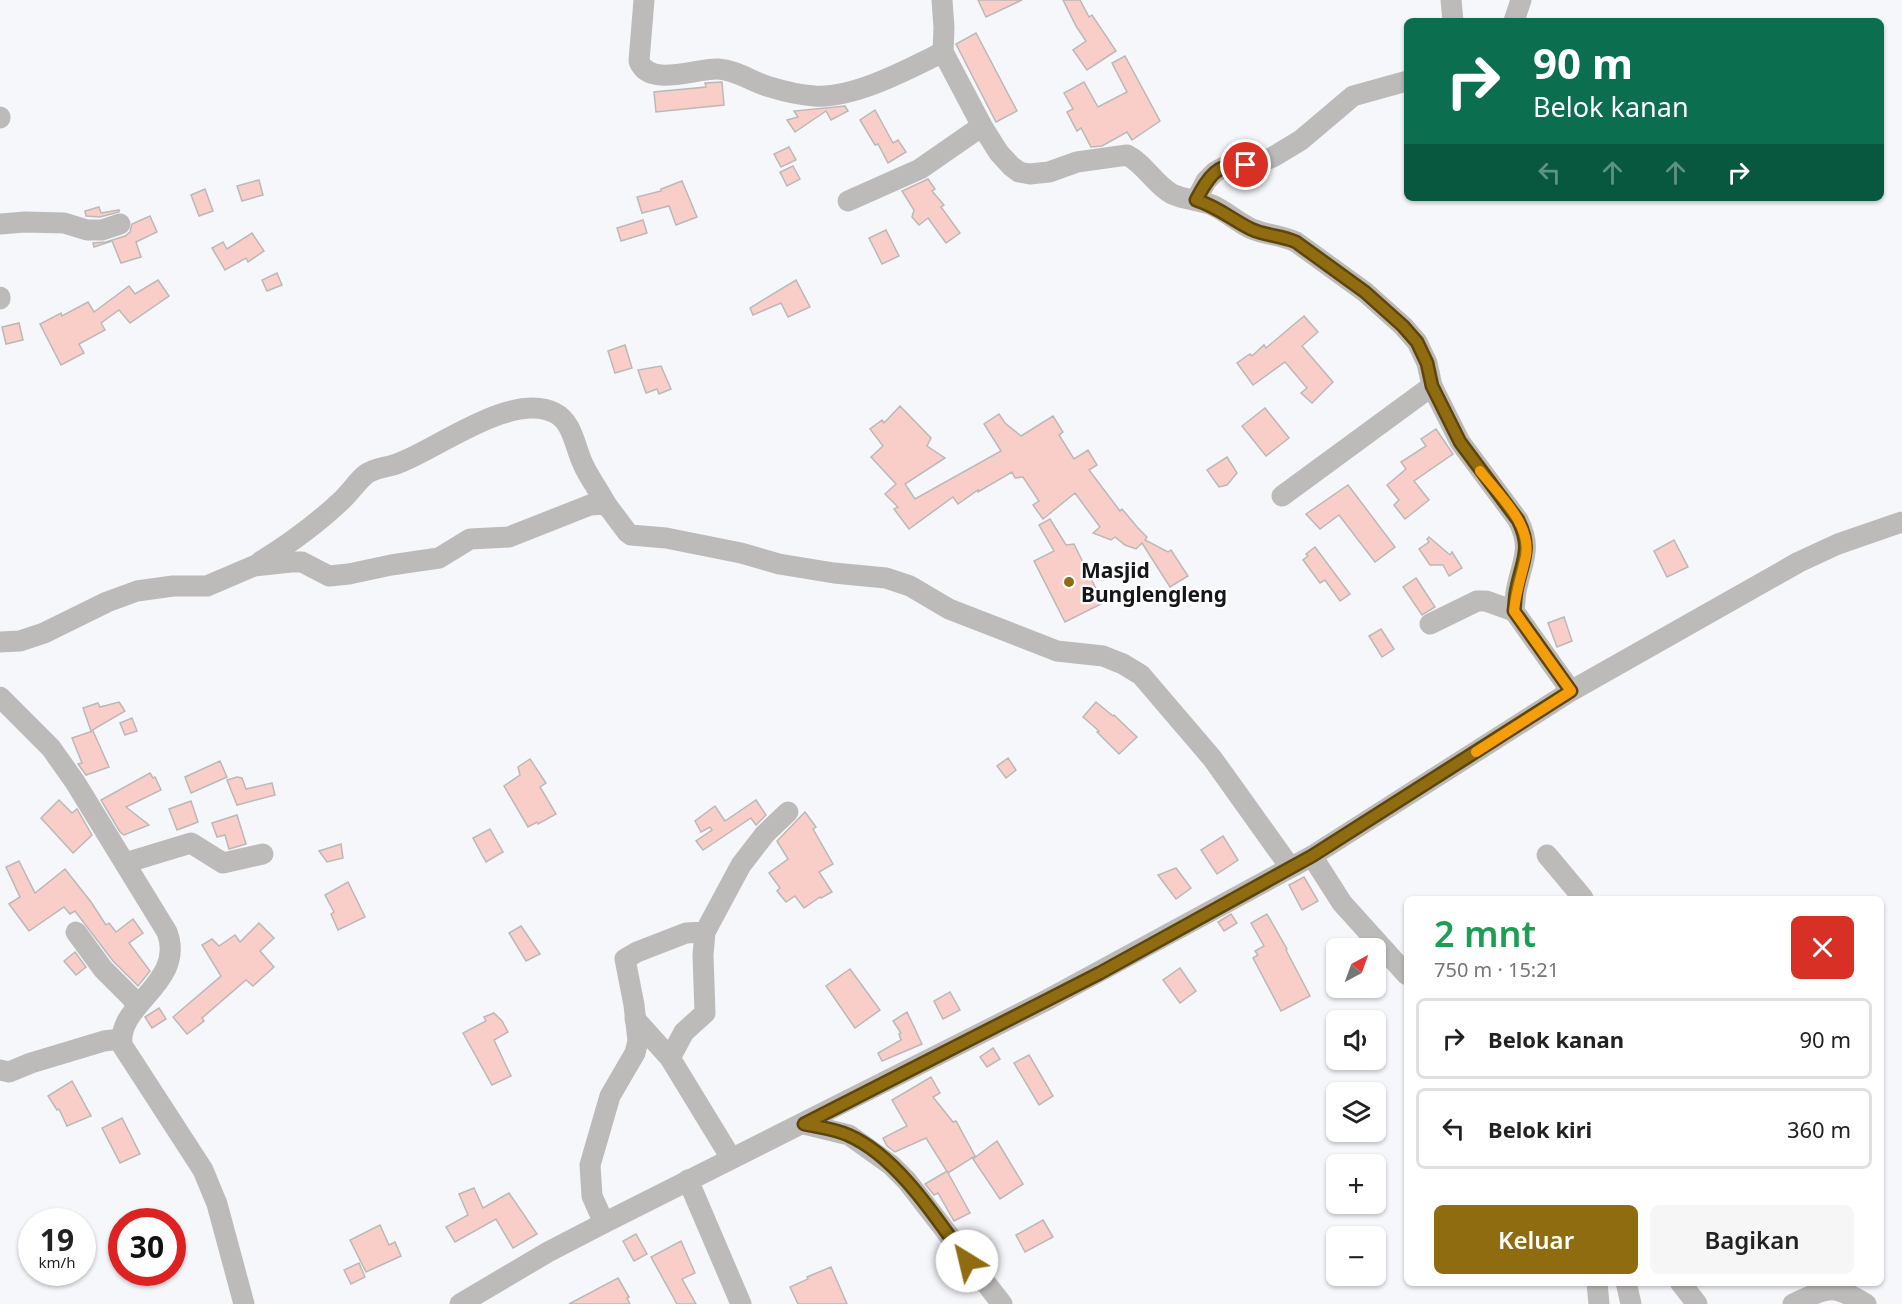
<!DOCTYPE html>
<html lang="id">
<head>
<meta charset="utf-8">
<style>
	:root { --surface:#fff; --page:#f6f6f6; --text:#222; --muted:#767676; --line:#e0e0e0; --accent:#906c11 }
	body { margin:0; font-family:"Noto Sans",sans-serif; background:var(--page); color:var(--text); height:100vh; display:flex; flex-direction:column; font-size:22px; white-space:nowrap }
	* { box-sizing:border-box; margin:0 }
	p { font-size:20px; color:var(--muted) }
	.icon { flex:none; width:33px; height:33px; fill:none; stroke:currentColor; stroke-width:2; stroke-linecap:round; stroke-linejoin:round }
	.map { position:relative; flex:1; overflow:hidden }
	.side { position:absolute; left:1404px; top:896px; width:480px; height:390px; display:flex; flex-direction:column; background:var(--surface); border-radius:9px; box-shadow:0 2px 4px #0004 }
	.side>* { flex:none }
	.top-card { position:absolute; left:1404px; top:18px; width:480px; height:183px; border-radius:9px; box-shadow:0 2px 4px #0004; background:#0b6e4f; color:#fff; overflow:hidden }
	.needle { width:39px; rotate:41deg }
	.fabs { position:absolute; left:1326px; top:938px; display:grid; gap:12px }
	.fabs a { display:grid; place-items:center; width:60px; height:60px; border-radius:9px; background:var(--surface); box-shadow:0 2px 4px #0004; font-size:30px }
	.speed { position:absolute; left:18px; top:1208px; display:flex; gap:12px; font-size:30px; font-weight:700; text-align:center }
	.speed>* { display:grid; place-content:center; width:78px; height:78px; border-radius:50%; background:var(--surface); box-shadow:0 2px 4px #0004; line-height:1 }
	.speed small { font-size:15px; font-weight:400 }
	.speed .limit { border:9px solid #d22; background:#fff; color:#111 }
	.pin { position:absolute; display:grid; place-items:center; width:51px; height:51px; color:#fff; margin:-26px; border:3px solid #fff; border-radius:50%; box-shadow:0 2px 6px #0007 }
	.me { position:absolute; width:66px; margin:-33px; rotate:324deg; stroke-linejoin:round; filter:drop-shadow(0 0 4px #0008) }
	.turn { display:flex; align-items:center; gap:21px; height:126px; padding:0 30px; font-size:27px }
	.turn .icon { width:78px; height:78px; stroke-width:2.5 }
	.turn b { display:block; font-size:42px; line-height:51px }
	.lanes { display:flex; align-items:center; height:57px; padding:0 30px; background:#0003; justify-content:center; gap:30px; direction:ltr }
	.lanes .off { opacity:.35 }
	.round { display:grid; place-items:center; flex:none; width:63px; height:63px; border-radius:9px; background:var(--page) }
	.headline { display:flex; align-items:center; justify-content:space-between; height:102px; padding:0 30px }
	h1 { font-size:36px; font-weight:600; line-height:45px; color:#1e9e55 }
	.cta { display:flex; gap:12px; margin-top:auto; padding:12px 30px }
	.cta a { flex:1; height:69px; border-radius:9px; background:var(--accent); color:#fff; font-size:24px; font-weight:600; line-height:69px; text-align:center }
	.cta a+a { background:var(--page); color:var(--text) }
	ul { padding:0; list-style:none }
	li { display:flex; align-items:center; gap:18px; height:81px; margin:0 12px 9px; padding:0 18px; border:3px solid var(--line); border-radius:9px }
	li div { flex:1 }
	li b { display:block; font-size:22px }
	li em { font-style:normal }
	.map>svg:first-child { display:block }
</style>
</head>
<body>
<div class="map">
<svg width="1902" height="1304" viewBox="0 0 1902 1304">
	<rect width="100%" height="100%" fill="#f6f7fb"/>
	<g fill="#f9cec8" stroke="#bcb8b7" stroke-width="1.5">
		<path d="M 978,0 L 1022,0 L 986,17 Z"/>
		<path d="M 1063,0 L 1080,0 L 1089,17 L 1092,15 L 1116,51 L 1087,70 L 1073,50 L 1086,41 L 1076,26 Z"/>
		<path d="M 976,33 L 1017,111 L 996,122 L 956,44 Z"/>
		<path d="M 1125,56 L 1160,121 L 1132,140 L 1127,132 L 1102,146 L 1091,147 L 1081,128 L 1077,131 L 1067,112 L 1073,109 L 1064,93 L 1084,82 L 1098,107 L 1127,92 L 1112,63 Z"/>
		<path d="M 722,82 L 724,105 L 656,112 L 654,92 L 706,87 L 705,83 Z"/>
		<path d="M 845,106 L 848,111 L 831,120 L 826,111 L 795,132 L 787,120 L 798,117 L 794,111 Z"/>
		<path d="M 875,110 L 893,143 L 898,140 L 906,152 L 888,163 L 878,144 L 875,145 L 860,120 Z"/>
		<path d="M 789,147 L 796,160 L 781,167 L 774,154 Z"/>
		<path d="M 793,166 L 800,179 L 787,186 L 780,172 Z"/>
		<path d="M 928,179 L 935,189 L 932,191 L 944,205 L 941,207 L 960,233 L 946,243 L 928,218 L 919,225 L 912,217 L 914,210 L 902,191 Z"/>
		<path d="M 259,180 L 263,195 L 242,201 L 237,186 Z"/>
		<path d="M 682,181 L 697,217 L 676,225 L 669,206 L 642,213 L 637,197 L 661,191 L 661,189 Z"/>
		<path d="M 205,189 L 213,211 L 199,216 L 191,195 Z"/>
		<path d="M 99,207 L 101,213 L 119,210 L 119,212 L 100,217 L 86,216 L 85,211 Z"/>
		<path d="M 150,216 L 157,232 L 136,242 L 141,257 L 121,263 L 112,241 L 94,247 L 93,243 L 106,242 L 125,236 L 130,232 L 132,224 Z"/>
		<path d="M 643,220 L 647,233 L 621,241 L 617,228 Z"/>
		<path d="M 886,230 L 899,256 L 882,264 L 869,238 Z"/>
		<path d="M 252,233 L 264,251 L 248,262 L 246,258 L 225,270 L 212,248 L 223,242 L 227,249 Z"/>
		<path d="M 277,273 L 282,285 L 267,291 L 262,280 Z"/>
		<path d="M 158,280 L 169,296 L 130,323 L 119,310 L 101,323 L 105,330 L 79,344 L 84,353 L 61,365 L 40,324 L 61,313 L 62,316 L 88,302 L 94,312 L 129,286 L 135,294 Z"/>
		<path d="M 796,280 L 810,307 L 788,317 L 781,303 L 753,315 L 750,308 Z"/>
		<path d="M 1304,316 L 1318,332 L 1302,346 L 1333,382 L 1312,403 L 1301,393 L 1307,388 L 1285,362 L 1253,385 L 1237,363 L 1250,354 L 1252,356 L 1264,345 L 1266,348 Z"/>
		<path d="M 19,323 L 23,340 L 6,344 L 2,327 Z"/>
		<path d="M 625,345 L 632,368 L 615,373 L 608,351 Z"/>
		<path d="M 661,366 L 671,389 L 659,394 L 657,389 L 646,393 L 638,370 Z"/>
		<path d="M 900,406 L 931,438 L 927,446 L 945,458 L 905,484 L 915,499 L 1001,451 L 984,424 L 999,414 L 1005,423 L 1021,436 L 1053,416 L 1063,432 L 1059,435 L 1074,459 L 1088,450 L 1097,465 L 1089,470 L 1120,511 L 1122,509 L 1138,528 L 1147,537 L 1145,540 L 1168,552 L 1171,550 L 1188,576 L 1170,587 L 1142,543 L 1136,549 L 1125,545 L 1115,537 L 1111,540 L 1093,533 L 1100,527 L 1075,493 L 1043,519 L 1033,505 L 1039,501 L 1023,477 L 1015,478 L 1012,472 L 978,492 L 978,490 L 958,504 L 953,497 L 909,529 L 894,509 L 898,507 L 885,494 L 896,484 L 871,457 L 883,446 L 870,429 L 882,420 L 884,423 Z"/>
		<path d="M 1265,408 L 1289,438 L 1266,456 L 1242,426 Z"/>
		<path d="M 1436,429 L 1453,454 L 1414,481 L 1429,500 L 1405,519 L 1394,505 L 1399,500 L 1387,485 L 1406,469 L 1401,462 L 1426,446 L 1421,439 Z"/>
		<path d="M 1227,457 L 1237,473 L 1227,485 L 1219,487 L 1207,470 Z"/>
		<path d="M 1348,485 L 1395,547 L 1375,562 L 1339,515 L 1320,529 L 1306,514 Z"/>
		<path d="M 1050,519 L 1066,545 L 1074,544 L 1103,603 L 1065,622 L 1034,561 L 1054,551 L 1039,525 Z"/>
		<path d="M 1429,537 L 1450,555 L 1452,552 L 1462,568 L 1449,576 L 1443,565 L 1430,565 L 1419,549 L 1429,542 L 1427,539 Z"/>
		<path d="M 1674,540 L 1688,567 L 1667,577 L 1654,551 Z"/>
		<path d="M 1315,547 L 1350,594 L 1340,601 L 1325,580 L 1320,583 L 1303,560 L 1308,556 L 1306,554 Z"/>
		<path d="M 1416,578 L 1435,607 L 1422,615 L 1403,587 Z"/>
		<path d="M 1564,617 L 1572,641 L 1557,647 L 1548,623 Z"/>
		<path d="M 1381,629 L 1394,649 L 1382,657 L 1369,636 Z"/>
		<path d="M 119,702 L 125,711 L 91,731 L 83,708 L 98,703 L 100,707 Z"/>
		<path d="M 1096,702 L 1113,716 L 1114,715 L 1137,737 L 1119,754 L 1097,732 L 1099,731 L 1083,717 Z"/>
		<path d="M 132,718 L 137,731 L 125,735 L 120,723 Z"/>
		<path d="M 93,731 L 109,767 L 86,775 L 78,764 L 82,763 L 72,738 Z"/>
		<path d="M 1008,758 L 1016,770 L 1006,778 L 997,766 Z"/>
		<path d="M 530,759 L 546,783 L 540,787 L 556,814 L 538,824 L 537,822 L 528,827 L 504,786 L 520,775 L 518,767 Z"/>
		<path d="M 220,761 L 227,777 L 191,793 L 185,777 Z"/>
		<path d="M 150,773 L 153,778 L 155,777 L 161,790 L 126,807 L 149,825 L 124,835 L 120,832 L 101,800 Z"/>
		<path d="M 237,777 L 242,778 L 246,789 L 272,783 L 275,795 L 237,805 L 227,780 Z"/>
		<path d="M 59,800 L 72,813 L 77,809 L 92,835 L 73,853 L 41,818 Z"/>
		<path d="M 756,800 L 766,815 L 756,825 L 751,818 L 703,850 L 696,841 L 712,830 L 710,827 L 701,832 L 695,821 L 715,806 L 725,821 Z"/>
		<path d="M 191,801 L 198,822 L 177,830 L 169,809 Z"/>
		<path d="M 805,812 L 816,827 L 813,829 L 833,864 L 819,872 L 832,892 L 821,898 L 820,897 L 804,908 L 795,896 L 786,902 L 777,891 L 780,888 L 769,873 L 788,859 L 777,841 Z"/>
		<path d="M 237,815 L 246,844 L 229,849 L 225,835 L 217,837 L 212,823 Z"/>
		<path d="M 490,829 L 503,852 L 486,862 L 473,838 Z"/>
		<path d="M 1223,836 L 1238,860 L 1217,874 L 1201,850 Z"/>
		<path d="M 341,844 L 343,858 L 327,862 L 319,851 Z"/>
		<path d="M 19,861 L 35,893 L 65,869 L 91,902 L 106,925 L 109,923 L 116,932 L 133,919 L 143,933 L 129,943 L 150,971 L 138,986 L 113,961 L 75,911 L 70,914 L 64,907 L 29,931 L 9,904 L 20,897 L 6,867 Z"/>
		<path d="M 1176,868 L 1191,888 L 1176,899 L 1158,875 Z"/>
		<path d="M 1304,877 L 1318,901 L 1302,910 L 1289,885 Z"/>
		<path d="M 348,882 L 365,917 L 338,930 L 331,914 L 334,912 L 325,895 Z"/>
		<path d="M 1231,914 L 1237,923 L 1224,931 L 1218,922 Z"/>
		<path d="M 1267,914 L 1287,949 L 1286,950 L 1310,996 L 1281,1011 L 1253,958 L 1258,955 L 1255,951 L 1264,946 L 1251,923 Z"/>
		<path d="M 259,923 L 274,938 L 260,951 L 274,967 L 253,986 L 246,980 L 202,1018 L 204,1021 L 187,1034 L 173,1017 L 221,976 L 202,945 L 212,939 L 219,946 L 235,935 L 240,942 Z"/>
		<path d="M 521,926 L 540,954 L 526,961 L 509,933 Z"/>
		<path d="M 75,952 L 86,967 L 76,975 L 64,961 Z"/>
		<path d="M 1180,968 L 1196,991 L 1180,1003 L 1163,980 Z"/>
		<path d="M 850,969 L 880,1010 L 855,1028 L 826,986 Z"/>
		<path d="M 950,992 L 960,1010 L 943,1019 L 934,1001 Z"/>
		<path d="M 159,1008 L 166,1019 L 152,1028 L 145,1017 Z"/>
		<path d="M 907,1012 L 922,1044 L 882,1061 L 878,1053 L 901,1040 L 899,1034 L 901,1033 L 893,1021 Z"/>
		<path d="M 494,1013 L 502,1021 L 508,1032 L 494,1040 L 511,1076 L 492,1085 L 463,1033 L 486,1021 L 484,1017 Z"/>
		<path d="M 993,1048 L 1000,1059 L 987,1067 L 980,1057 Z"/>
		<path d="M 1029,1055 L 1053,1096 L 1039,1105 L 1014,1063 Z"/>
		<path d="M 931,1077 L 940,1093 L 933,1097 L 953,1122 L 956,1121 L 975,1156 L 948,1173 L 926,1138 L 895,1152 L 887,1146 L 883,1138 L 907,1126 L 892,1100 Z"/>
		<path d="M 72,1081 L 91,1116 L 67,1126 L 59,1109 L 57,1110 L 48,1096 Z"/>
		<path d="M 122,1118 L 140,1154 L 120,1163 L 102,1128 Z"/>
		<path d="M 997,1141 L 1023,1184 L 1000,1199 L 973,1159 Z"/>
		<path d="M 947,1171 L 970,1213 L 954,1221 L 938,1193 L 934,1195 L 925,1184 Z"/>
		<path d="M 474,1188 L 483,1208 L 509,1193 L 537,1234 L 513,1248 L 496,1219 L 455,1242 L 446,1227 L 468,1215 L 459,1194 Z"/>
		<path d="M 1043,1220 L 1053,1237 L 1025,1252 L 1016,1235 Z"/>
		<path d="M 380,1225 L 389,1245 L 395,1242 L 401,1256 L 366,1272 L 350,1240 Z"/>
		<path d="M 636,1234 L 647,1254 L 634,1261 L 623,1241 Z"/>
		<path d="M 681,1241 L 695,1273 L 682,1279 L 696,1304 L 677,1304 L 651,1257 Z"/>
		<path d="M 359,1263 L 365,1277 L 351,1284 L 344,1270 Z"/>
		<path d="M 831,1267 L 847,1304 L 798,1304 L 790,1287 L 808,1279 L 807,1277 Z"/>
		<path d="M 618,1278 L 629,1297 L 627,1298 L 630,1304 L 569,1304 Z"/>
	</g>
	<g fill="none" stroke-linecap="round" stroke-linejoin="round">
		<g stroke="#bdbbba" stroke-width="21">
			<path d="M 644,0 L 639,61 C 649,88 696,68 718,69 C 737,70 752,82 770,87 C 783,91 800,95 814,96 C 853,99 909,69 943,52"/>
			<path d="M 942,0 L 944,28 L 943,52 L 982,126 L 999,153 L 1011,166 L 1019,172 L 1030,174 L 1049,172 L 1077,162 L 1127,155 C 1145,164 1154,184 1172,194 C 1185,200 1199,200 1212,205 C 1226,211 1238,223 1252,229 C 1266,235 1282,235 1296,242 L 1365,292 L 1403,326 L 1417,342 L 1427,363 L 1432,386 L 1460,442 L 1518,520 C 1532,548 1523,559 1517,587 C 1515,595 1515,603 1514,611 L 1571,691"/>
			<path d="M 1451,0 L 1453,21"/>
			<path d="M 1514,21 L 1521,0"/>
			<path d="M 0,118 L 0,117"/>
			<path d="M 1196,200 L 1206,181 L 1215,172 L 1224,167 L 1235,163 L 1252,165 L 1273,157 L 1301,140 L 1353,96 L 1407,81"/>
			<path d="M 848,201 L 920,169 L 982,126"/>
			<path d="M 0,224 L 25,222 L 64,223 L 87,230 L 102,230 L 120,224"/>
			<path d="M 0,297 L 0,299"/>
			<path d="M 1282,496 L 1432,386"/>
			<path d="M 260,562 C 289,544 318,523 343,499 C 351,491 357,482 365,475 C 375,467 388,468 399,463 C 439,448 512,391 555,413 C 573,422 575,448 583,464 C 589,478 599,490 606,504"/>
			<path d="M 1430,624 L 1477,601 L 1486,601 L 1514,611"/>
			<path d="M 0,642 L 20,641 L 44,633 L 107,602 L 137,591 L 173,586 L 207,586 L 254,566 L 291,562 L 302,562 L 329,576 L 349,574 L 391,565 L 439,558 L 470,539 L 509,537 L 590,505 L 606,504 L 627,532 L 631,535 L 666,538 L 741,553 L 779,564 L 834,573 L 886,578 L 910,586 L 949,609 L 1057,651 L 1103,656 L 1123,664 L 1141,675 L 1212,758 L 1290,867"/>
			<path d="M 0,697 L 51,748 L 75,782 L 167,932 C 186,983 117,1003 122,1045 L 203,1170 L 217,1204 L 244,1304"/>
			<path d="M 1547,855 L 1583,898"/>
			<path d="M 1312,856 L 1342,903 L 1407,975"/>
			<path d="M 125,863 L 191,843 L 223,863 L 263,854"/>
			<path d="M 76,932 L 103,969 L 131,997 L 137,1006"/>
			<path d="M 635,1019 L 670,1058 L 731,1158"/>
			<path d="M 670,1058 L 684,1032 L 705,1013 L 703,955 L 705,932"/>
			<path d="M 0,1070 L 9,1072 L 31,1063 L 104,1041 L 121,1039"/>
			<path d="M 804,1124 L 849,1135 L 891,1165 L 907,1181 L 1002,1304"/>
			<path d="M 688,1180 L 741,1304"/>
			<path d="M 604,1223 L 592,1196 L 590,1165 L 610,1096 L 635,1053 L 638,1041 L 634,1005 L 625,959 L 637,952 L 686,933 L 705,932 L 741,865 L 765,834 L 788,812"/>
			<path d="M 1597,1282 L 1599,1304"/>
			<path d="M 1626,1282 L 1631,1304"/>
			<path d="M 1680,1282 L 1697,1304"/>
			<path d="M 460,1304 L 548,1252 L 604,1223 L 1045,1001 L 1312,856 L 1571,691 L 1799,562 L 1838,544 L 1902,522"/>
			<path d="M 1793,1304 C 1830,1287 1830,1283 1866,1304"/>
		</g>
	</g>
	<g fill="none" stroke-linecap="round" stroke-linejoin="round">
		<defs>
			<path id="route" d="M 967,1261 C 937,1219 897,1156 848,1135 C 835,1129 818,1127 804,1124 L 1100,973 L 1312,856 L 1571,691 L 1514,611 C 1515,603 1515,595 1517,587 C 1523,559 1532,548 1518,520 L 1460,442 L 1432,386 L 1427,363 L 1417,342 L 1403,326 L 1365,292 L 1296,242 C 1281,235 1265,236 1251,229 C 1231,219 1218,207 1196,200 C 1208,178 1217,161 1246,165"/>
		</defs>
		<use href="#route" stroke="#5e460b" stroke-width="15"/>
		<use href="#route" stroke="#906c11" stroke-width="10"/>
		<path stroke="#f59e0b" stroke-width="10" d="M 1476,752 L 1571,691 L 1514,611 C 1516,591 1522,575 1526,556 C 1532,524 1498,494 1480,471"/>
	</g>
	<circle fill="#906c11" stroke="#fff" stroke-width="2" cx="1069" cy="582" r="6"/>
	<g text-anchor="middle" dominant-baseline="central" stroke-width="4.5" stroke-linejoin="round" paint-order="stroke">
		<g font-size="21" font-weight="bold" fill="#151617" stroke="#fff" text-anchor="start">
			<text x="1081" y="570">Masjid<tspan x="1081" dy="24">Bunglengleng</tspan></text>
		</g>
	</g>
</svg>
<div class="fabs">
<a><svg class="needle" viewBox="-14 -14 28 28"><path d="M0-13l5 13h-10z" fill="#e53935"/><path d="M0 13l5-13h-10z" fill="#767676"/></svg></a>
<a><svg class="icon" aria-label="sound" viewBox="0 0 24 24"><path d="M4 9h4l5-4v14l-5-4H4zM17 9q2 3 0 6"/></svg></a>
<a><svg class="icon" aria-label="layers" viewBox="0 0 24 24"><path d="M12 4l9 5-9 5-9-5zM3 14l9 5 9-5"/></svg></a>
<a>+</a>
<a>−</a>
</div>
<div class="speed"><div>19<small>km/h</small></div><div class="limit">30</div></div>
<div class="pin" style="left:1246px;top:165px;background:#d93025"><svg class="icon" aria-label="arrive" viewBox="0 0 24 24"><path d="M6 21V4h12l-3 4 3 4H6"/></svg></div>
<svg class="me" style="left:967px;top:1261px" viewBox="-20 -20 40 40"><circle r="19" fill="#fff"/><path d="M0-13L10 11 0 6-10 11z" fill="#906c11"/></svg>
<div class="top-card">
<div class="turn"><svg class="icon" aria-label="right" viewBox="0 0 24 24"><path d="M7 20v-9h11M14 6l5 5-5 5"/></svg><div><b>90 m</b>Belok kanan</div></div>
<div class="lanes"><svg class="icon off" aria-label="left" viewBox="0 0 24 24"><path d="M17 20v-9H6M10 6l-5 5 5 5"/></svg><svg class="icon off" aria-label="ahead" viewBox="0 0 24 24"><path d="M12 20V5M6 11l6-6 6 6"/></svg><svg class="icon off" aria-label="ahead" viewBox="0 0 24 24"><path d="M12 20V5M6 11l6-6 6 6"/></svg><svg class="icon" aria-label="right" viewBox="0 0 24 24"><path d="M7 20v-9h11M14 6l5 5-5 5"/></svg></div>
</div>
<section class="side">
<div class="headline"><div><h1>2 mnt</h1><p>750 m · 15:21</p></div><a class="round" style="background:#d93025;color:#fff"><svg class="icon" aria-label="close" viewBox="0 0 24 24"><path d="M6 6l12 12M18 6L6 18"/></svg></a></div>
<ul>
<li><svg class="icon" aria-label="right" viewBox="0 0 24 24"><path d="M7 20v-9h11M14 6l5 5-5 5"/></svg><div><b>Belok kanan</b></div><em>90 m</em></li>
<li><svg class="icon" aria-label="left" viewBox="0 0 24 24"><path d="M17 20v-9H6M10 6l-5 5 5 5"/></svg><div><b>Belok kiri</b></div><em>360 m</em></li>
</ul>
<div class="cta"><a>Keluar</a><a>Bagikan</a></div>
</section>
</div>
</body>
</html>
